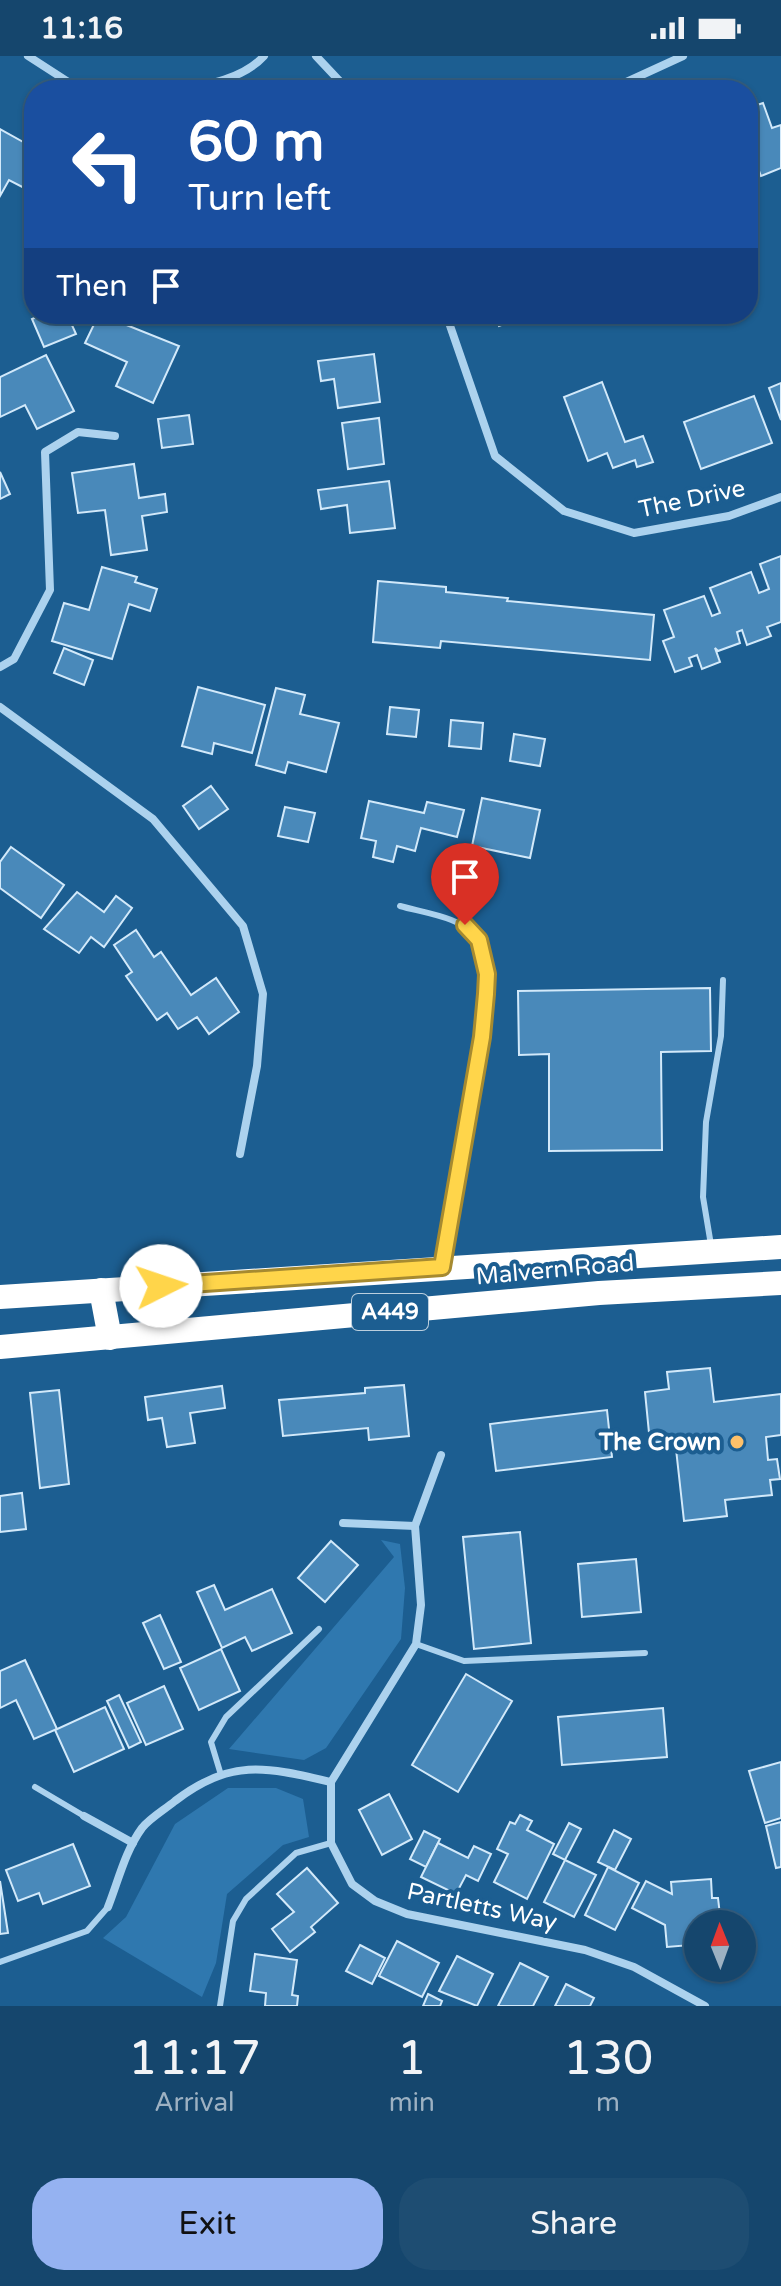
<!DOCTYPE html>
<html lang="en">
<head>
<meta charset="utf-8">
<style>
	:root { --surface:#15466d; --page:#1e4d72; --text:#f1f3f6; --muted:#9db1c2; --line:#345e80; --accent:#95b2f1 }
	body { margin:0; font-family:"Varela Round",sans-serif; background:var(--page); color:var(--text); height:100vh; display:flex; flex-direction:column; font-size:30px; white-space:nowrap }
	* { box-sizing:border-box; margin:0 }
	p { font-size:26px; color:var(--muted) }
	.icon { flex:none; width:44px; height:44px; fill:none; stroke:currentColor; stroke-width:2; stroke-linecap:round; stroke-linejoin:round }
	.map { position:relative; height:1950px; overflow:hidden }
	.details { display:flex; flex-direction:column; background:var(--surface); flex:1 }
	.details>* { flex:none }
	.guide { position:absolute; left:24px; top:24px; width:734px; height:244px; border-radius:32px; box-shadow:0 2px 6px #0004,0 0 0 2px var(--line); background:#1a4fa0; color:#fff; overflow:hidden }
	.needle { width:52px; rotate:359deg }
	.tools { position:absolute; left:684px; top:1854px; display:grid; gap:16px }
	.tools a { display:grid; place-items:center; width:72px; height:72px; border-radius:50%; background:var(--surface); box-shadow:0 2px 6px #0004,0 0 0 2px var(--line); font-size:40px }
	.pin { position:absolute; display:grid; place-items:center; width:68px; height:68px; color:#fff; margin:-82px -34px; border-radius:50% 50% 50% 0; rotate:-45deg; box-shadow:0 0 8px #0007 }
	.pin .icon { rotate:45deg }
	.me { position:absolute; width:88px; margin:-44px; rotate:86deg; stroke-linejoin:round; filter:drop-shadow(0 0 6px #0008) }
	.turn { display:flex; align-items:center; gap:28px; height:168px; padding:0 32px; font-size:36px }
	.turn .icon { width:104px; height:104px; stroke-width:2.5 }
	.turn b { display:block; font-size:56px; line-height:68px }
	.then { display:flex; align-items:center; height:76px; padding:0 32px; background:#0003; gap:16px; font-size:30px }
	.eta { display:flex; justify-content:space-evenly; align-items:center; height:136px; text-align:center }
	.eta b { font-size:48px; font-weight:600; line-height:56px }
	.action { display:flex; gap:16px; margin-top:auto; padding:16px 32px }
	.action a { flex:1; height:92px; border-radius:32px; background:var(--accent); color:#111; font-size:32px; font-weight:600; line-height:92px; text-align:center }
	.action a+a { background:var(--page); color:var(--text) }
	.status { display:flex; justify-content:space-between; align-items:center; height:56px; padding:0 40px; background:var(--surface); direction:ltr }
	.status svg { height:22px; fill:currentColor }
	.map>svg:first-child { display:block }
</style>
</head>
<body>
<div class="status"><b>11:16</b><svg viewBox="0 0 49 12"><path d="M0 12V9h3v3zM5 12V6h3v6zM10 12V3h3v9zM15 12V0h3v12zM26 1h20v11H26zM47 4h2v5h-2z"/></svg></div>
<div class="map">
<svg width="781" height="1950" viewBox="0 0 781 1950">
	<rect width="100%" height="100%" fill="#1c5e91"/>
	<g fill="#2f78af">
		<path d="M 381,1484 L 400,1488 L 405,1532 L 401,1583 L 326,1692 L 304,1704 L 229,1693 L 394,1501 Z"/>
		<path d="M 228,1732 L 276,1732 L 303,1743 L 309,1781 L 283,1789 L 227,1838 L 216,1907 L 202,1941 L 103,1882 L 126,1861 L 175,1768 Z"/>
	</g>
	<g fill="#4989ba" stroke="#d2e9fa" stroke-width="2">
		<path d="M 763,47 L 772,72 L 781,69 L 781,112 L 761,120 L 751,94 L 748,95 L 748,52 Z"/>
		<path d="M 0,73 L 34,92 L 34,137 L 9,124 L 0,140 Z"/>
		<path d="M 748,111 L 755,130 L 748,133 Z"/>
		<path d="M 43,258 L 67,258 L 76,278 L 44,291 L 32,263 Z"/>
		<path d="M 99,258 L 179,290 L 153,347 L 116,330 L 127,306 L 85,287 Z"/>
		<path d="M 495,258 L 531,258 L 499,270 Z"/>
		<path d="M 374,298 L 380,346 L 338,352 L 334,323 L 321,325 L 318,305 Z"/>
		<path d="M 46,299 L 74,355 L 37,373 L 25,349 L 0,361 L 0,321 Z"/>
		<path d="M 602,326 L 625,386 L 643,380 L 653,406 L 637,411 L 635,404 L 613,412 L 607,397 L 588,405 L 564,341 Z"/>
		<path d="M 781,327 L 781,364 L 769,332 Z"/>
		<path d="M 754,340 L 772,387 L 701,413 L 684,366 Z"/>
		<path d="M 189,359 L 193,388 L 162,392 L 158,363 Z"/>
		<path d="M 379,362 L 384,408 L 348,413 L 342,367 Z"/>
		<path d="M 134,408 L 139,442 L 165,438 L 167,456 L 142,460 L 147,494 L 111,499 L 105,454 L 78,457 L 72,417 Z"/>
		<path d="M 0,416 L 10,438 L 0,443 Z"/>
		<path d="M 389,425 L 395,472 L 350,477 L 347,449 L 321,453 L 318,434 Z"/>
		<path d="M 781,500 L 781,566 L 767,571 L 771,580 L 747,589 L 742,574 L 737,576 L 740,587 L 718,595 L 715,592 L 720,606 L 702,613 L 697,599 L 689,602 L 692,610 L 675,616 L 663,585 L 674,581 L 664,554 L 704,540 L 712,560 L 720,557 L 710,532 L 751,516 L 759,537 L 769,533 L 760,508 Z"/>
		<path d="M 102,511 L 137,521 L 135,526 L 157,533 L 150,555 L 129,548 L 112,603 L 52,585 L 64,547 L 89,554 Z"/>
		<path d="M 378,525 L 446,531 L 446,536 L 508,542 L 507,545 L 654,559 L 650,604 L 441,585 L 440,592 L 373,586 Z"/>
		<path d="M 64,592 L 93,604 L 84,629 L 54,617 Z"/>
		<path d="M 198,631 L 265,649 L 252,697 L 214,687 L 212,698 L 182,690 Z"/>
		<path d="M 276,632 L 305,639 L 300,658 L 339,667 L 326,716 L 288,706 L 285,717 L 256,709 Z"/>
		<path d="M 390,651 L 419,654 L 416,681 L 387,678 Z"/>
		<path d="M 451,664 L 483,667 L 481,693 L 449,690 Z"/>
		<path d="M 514,678 L 545,683 L 540,710 L 510,705 Z"/>
		<path d="M 211,730 L 228,753 L 199,773 L 183,750 Z"/>
		<path d="M 482,742 L 540,754 L 530,802 L 472,790 Z"/>
		<path d="M 369,745 L 424,757 L 427,746 L 464,754 L 457,781 L 421,772 L 415,795 L 397,790 L 393,806 L 373,801 L 376,785 L 361,782 Z"/>
		<path d="M 285,751 L 315,757 L 308,786 L 278,780 Z"/>
		<path d="M 11,791 L 64,829 L 41,862 L 0,832 L 0,806 Z"/>
		<path d="M 77,836 L 104,856 L 116,840 L 132,852 L 104,891 L 91,881 L 79,897 L 44,873 Z"/>
		<path d="M 136,874 L 154,901 L 161,896 L 191,939 L 216,922 L 239,956 L 209,978 L 197,961 L 178,973 L 167,957 L 157,964 L 126,920 L 132,916 L 114,889 Z"/>
		<path d="M 710,932 L 711,995 L 661,996 L 662,1094 L 549,1095 L 549,998 L 519,999 L 518,935 Z"/>
		<path d="M 710,1312 L 714,1346 L 781,1338 L 781,1379 L 766,1381 L 768,1404 L 777,1403 L 780,1423 L 770,1424 L 772,1439 L 725,1444 L 727,1460 L 684,1465 L 675,1384 L 650,1387 L 645,1336 L 669,1333 L 667,1316 Z"/>
		<path d="M 404,1329 L 409,1380 L 369,1384 L 368,1372 L 283,1380 L 279,1344 L 365,1337 L 365,1332 Z"/>
		<path d="M 222,1330 L 225,1352 L 190,1357 L 195,1387 L 167,1391 L 162,1362 L 148,1364 L 145,1341 Z"/>
		<path d="M 59,1334 L 69,1428 L 40,1432 L 30,1337 Z"/>
		<path d="M 607,1354 L 612,1401 L 496,1415 L 490,1368 Z"/>
		<path d="M 22,1437 L 26,1473 L 0,1476 L 0,1440 Z"/>
		<path d="M 520,1476 L 531,1587 L 474,1593 L 463,1481 Z"/>
		<path d="M 331,1485 L 358,1509 L 325,1546 L 298,1522 Z"/>
		<path d="M 636,1503 L 641,1556 L 582,1561 L 578,1508 Z"/>
		<path d="M 214,1529 L 225,1554 L 272,1533 L 292,1577 L 252,1595 L 245,1581 L 222,1592 L 197,1536 Z"/>
		<path d="M 160,1559 L 181,1606 L 164,1613 L 143,1567 Z"/>
		<path d="M 221,1593 L 240,1635 L 199,1654 L 180,1612 Z"/>
		<path d="M 25,1604 L 57,1673 L 34,1683 L 16,1644 L 0,1652 L 0,1615 Z"/>
		<path d="M 466,1618 L 512,1645 L 458,1736 L 412,1709 Z"/>
		<path d="M 164,1630 L 183,1673 L 146,1689 L 127,1647 Z"/>
		<path d="M 119,1639 L 141,1686 L 129,1692 L 107,1645 Z"/>
		<path d="M 105,1651 L 124,1693 L 74,1716 L 55,1674 Z"/>
		<path d="M 663,1652 L 667,1701 L 562,1709 L 558,1661 Z"/>
		<path d="M 781,1706 L 781,1762 L 765,1767 L 749,1715 Z"/>
		<path d="M 389,1738 L 412,1783 L 382,1799 L 359,1754 Z"/>
		<path d="M 520,1759 L 532,1765 L 527,1774 L 554,1788 L 527,1843 L 494,1826 L 508,1798 L 497,1793 L 510,1766 L 515,1768 Z"/>
		<path d="M 781,1766 L 781,1811 L 776,1812 L 766,1770 Z"/>
		<path d="M 569,1767 L 581,1773 L 565,1804 L 553,1798 Z"/>
		<path d="M 614,1774 L 631,1783 L 615,1814 L 598,1806 Z"/>
		<path d="M 424,1775 L 440,1783 L 426,1811 L 410,1803 Z"/>
		<path d="M 438,1787 L 468,1802 L 474,1790 L 491,1798 L 478,1825 L 466,1819 L 456,1838 L 421,1821 Z"/>
		<path d="M 73,1788 L 90,1830 L 43,1848 L 39,1837 L 18,1845 L 6,1814 Z"/>
		<path d="M 565,1804 L 596,1819 L 574,1861 L 544,1846 Z"/>
		<path d="M 608,1811 L 639,1827 L 615,1874 L 585,1859 Z"/>
		<path d="M 307,1812 L 338,1847 L 311,1871 L 315,1876 L 290,1896 L 272,1873 L 294,1856 L 277,1838 Z"/>
		<path d="M 711,1823 L 712,1842 L 718,1842 L 721,1868 L 698,1868 L 698,1901 L 691,1902 L 690,1889 L 667,1891 L 665,1869 L 632,1852 L 646,1825 L 672,1838 L 671,1826 Z"/>
		<path d="M 0,1825 L 8,1877 L 0,1878 Z"/>
		<path d="M 397,1885 L 439,1907 L 422,1941 L 379,1920 Z"/>
		<path d="M 360,1889 L 385,1902 L 372,1928 L 346,1915 Z"/>
		<path d="M 255,1898 L 297,1904 L 292,1939 L 298,1940 L 297,1950 L 265,1950 L 266,1937 L 250,1935 Z"/>
		<path d="M 457,1900 L 493,1918 L 477,1950 L 439,1935 Z"/>
		<path d="M 520,1907 L 548,1921 L 533,1950 L 498,1950 Z"/>
		<path d="M 566,1928 L 594,1942 L 590,1950 L 555,1950 Z"/>
		<path d="M 428,1938 L 442,1945 L 440,1950 L 423,1950 Z"/>
	</g>
	<g fill="none" stroke-linecap="round" stroke-linejoin="round">
		<g stroke="#acd2ee" stroke-width="6">
			<path d="M 400,850 C 424,857 462,861 478,882 C 506,921 453,1151 443,1207"/>
			<path d="M 711,1189 L 703,1141 L 706,1066 L 721,980 L 723,924"/>
			<path d="M 416,1588 L 464,1605 L 645,1597"/>
			<path d="M 221,1719 L 211,1686 L 226,1661 L 319,1573"/>
			<path d="M 35,1731 L 84,1760"/>
			<path d="M 0,1906 L 87,1875 L 108,1851"/>
			<path d="M 220,1950 L 233,1865 L 246,1843 L 296,1797 L 331,1787"/>
		</g>
		<g stroke="#acd2ee" stroke-width="8">
			<path d="M 28,0 L 73,29 L 120,34"/>
			<path d="M 316,0 L 348,34"/>
			<path d="M 174,34 C 205,29 242,24 264,0"/>
			<path d="M 609,34 L 683,0"/>
			<path d="M 446,258 L 495,400 L 564,455 L 634,477 L 729,460 L 781,441"/>
			<path d="M 0,611 L 14,603 L 50,534 L 45,396 L 78,376 L 115,380"/>
			<path d="M 0,651 L 153,763 L 243,870 L 263,938 L 257,1010 L 240,1098"/>
			<path d="M 441,1399 L 415,1470 L 421,1549 L 416,1588 L 331,1726 L 331,1787 L 352,1828 L 375,1845 L 407,1858 L 585,1894 L 634,1911 L 705,1950"/>
			<path d="M 343,1467 L 415,1470"/>
			<path d="M 84,1760 L 133,1787"/>
			<path d="M 108,1851 C 118,1826 125,1795 142,1772 C 150,1762 164,1754 175,1745 C 231,1702 266,1711 331,1726"/>
		</g>
		<g stroke="#fff" stroke-width="24">
			<path d="M 101,1234 L 110,1282"/>
			<path d="M 0,1241 L 781,1191"/>
			<path d="M 0,1291 L 599,1237 L 781,1227"/>
		</g>
	</g>
	<g fill="none" stroke-linecap="round" stroke-linejoin="round">
		<defs>
			<path id="route" d="M 161,1230 L 442,1211 L 482,981 L 486,938 L 487,918 L 479,884 L 465,869"/>
		</defs>
		<use href="#route" stroke="#a68a30" stroke-width="20"/>
		<use href="#route" stroke="#ffd54a" stroke-width="14"/>
	</g>
	<circle fill="#fec16a" stroke="#1c5e91" stroke-width="3" cx="737" cy="1386" r="8"/>
	<g text-anchor="middle" dominant-baseline="central" stroke-width="8" stroke-linejoin="round" paint-order="stroke">
		<rect fill="#1c5e91" stroke="#bbcfde" stroke-width="2" x="352" y="1238" width="76" height="36" rx="6"/>
		<g font-size="22" font-weight="bold" fill="#fff">
			<text x="390" y="1256">A449</text>
		</g>
		<g font-size="24" fill="#fff" stroke="#1c5e91">
			<text transform="translate(692 443) rotate(-12)">The Drive</text>
			<text transform="translate(555 1214) rotate(-5)">Malvern Road</text>
			<text transform="translate(482 1851) rotate(12)">Partletts Way</text>
		</g>
		<g font-size="24" font-weight="bold" fill="#fff" stroke="#1c5e91" text-anchor="end">
			<text x="721" y="1386">The Crown</text>
		</g>
	</g>
</svg>
<div class="tools">
<a><svg class="needle" viewBox="-14 -14 28 28"><path d="M0-13l5 13h-10z" fill="#e53935"/><path d="M0 13l5-13h-10z" fill="#9db1c2"/></svg></a>
</div>
<div class="pin" style="left:465px;top:869px;background:#d93025"><svg class="icon" aria-label="arrive" viewBox="0 0 24 24"><path d="M6 21V4h12l-3 4 3 4H6"/></svg></div>
<svg class="me" style="left:161px;top:1230px" viewBox="-20 -20 40 40"><circle r="19" fill="#fff"/><path d="M0-13L10 11 0 6-10 11z" fill="#ffd54a"/></svg>
<div class="guide">
<div class="turn"><svg class="icon" aria-label="left" viewBox="0 0 24 24"><path d="M17 20v-9H6M10 6l-5 5 5 5"/></svg><div><b>60 m</b>Turn left</div></div>
<div class="then">Then<svg class="icon" aria-label="arrive" viewBox="0 0 24 24"><path d="M6 21V4h12l-3 4 3 4H6"/></svg></div>
</div>
</div>
<section class="details">
<div class="eta">
<div><b>11:17</b><p>Arrival</p></div>
<div><b>1</b><p>min</p></div>
<div><b>130</b><p>m</p></div>
</div>
<div class="action"><a>Exit</a><a>Share</a></div>
</section>
</body>
</html>
